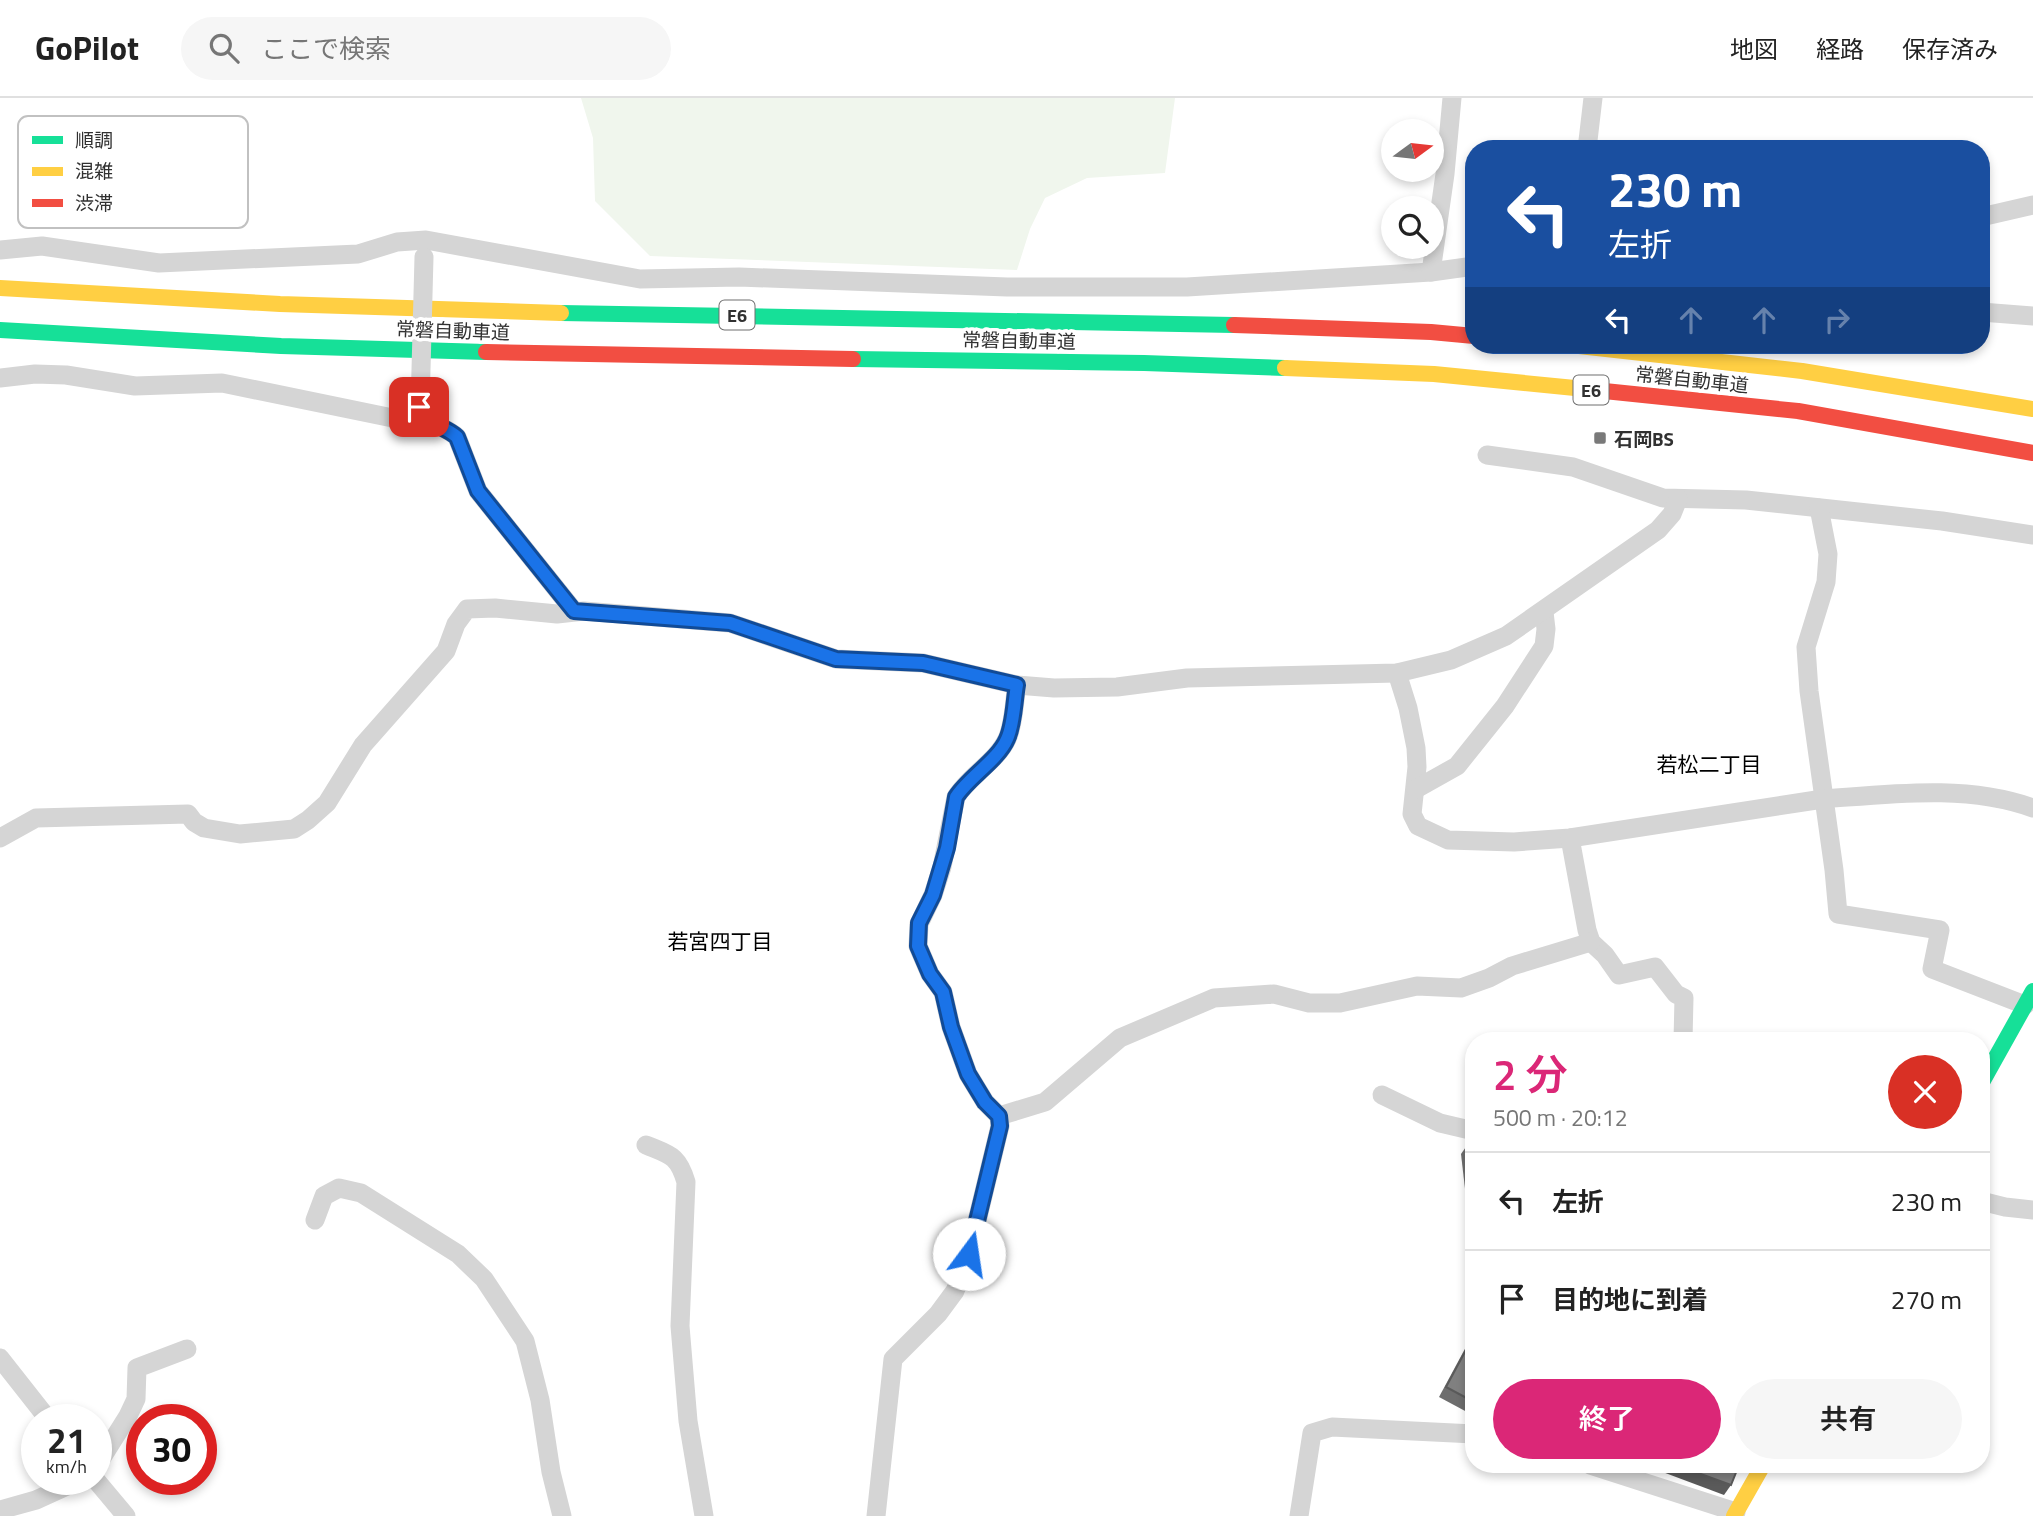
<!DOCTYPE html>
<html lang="ja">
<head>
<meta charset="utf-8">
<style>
	:root { --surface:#fff; --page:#f6f6f6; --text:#222; --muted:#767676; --line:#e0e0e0; --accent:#db2777 }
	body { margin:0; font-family:"Titillium Web","Noto Sans JP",sans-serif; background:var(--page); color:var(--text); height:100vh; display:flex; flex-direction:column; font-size:26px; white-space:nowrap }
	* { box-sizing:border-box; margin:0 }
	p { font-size:23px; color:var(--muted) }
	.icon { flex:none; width:38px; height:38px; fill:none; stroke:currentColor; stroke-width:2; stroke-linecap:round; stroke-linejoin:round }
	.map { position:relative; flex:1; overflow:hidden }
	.details { position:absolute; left:1465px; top:934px; width:525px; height:441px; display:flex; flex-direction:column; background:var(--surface); border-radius:28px; box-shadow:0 4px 10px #0003 }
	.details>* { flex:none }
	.hud { position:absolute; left:1465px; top:42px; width:525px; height:214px; border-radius:28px; box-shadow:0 4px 10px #0003; background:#1a4fa0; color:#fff; overflow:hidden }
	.needle { width:46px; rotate:75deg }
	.fabs { position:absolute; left:1381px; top:21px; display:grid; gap:14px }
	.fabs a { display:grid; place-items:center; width:63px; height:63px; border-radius:50%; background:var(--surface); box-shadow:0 4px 10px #0003; font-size:35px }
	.speed { position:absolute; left:21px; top:1306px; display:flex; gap:14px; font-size:35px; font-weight:700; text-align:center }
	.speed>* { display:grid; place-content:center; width:91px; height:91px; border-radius:50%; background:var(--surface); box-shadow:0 4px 10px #0003; line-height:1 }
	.speed small { font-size:18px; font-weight:400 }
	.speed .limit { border:10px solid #d22; background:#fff; color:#111 }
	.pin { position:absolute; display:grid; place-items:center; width:60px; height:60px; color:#fff; margin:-30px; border-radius:14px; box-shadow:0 4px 10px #0006 }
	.me { position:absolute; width:77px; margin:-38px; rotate:14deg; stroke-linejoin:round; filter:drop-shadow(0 0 5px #0008) }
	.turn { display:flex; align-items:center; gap:24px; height:147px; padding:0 28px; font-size:32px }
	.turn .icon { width:91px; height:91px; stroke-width:2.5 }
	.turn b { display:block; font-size:49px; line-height:60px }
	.lanes { display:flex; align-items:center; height:66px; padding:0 28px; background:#0003; justify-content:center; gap:35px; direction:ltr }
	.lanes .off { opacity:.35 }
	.round { display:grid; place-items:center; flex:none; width:74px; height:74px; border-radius:37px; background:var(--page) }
	.head { display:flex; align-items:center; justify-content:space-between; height:119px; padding:0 28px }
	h1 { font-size:42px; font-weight:600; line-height:52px; color:var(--accent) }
	.button { display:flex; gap:14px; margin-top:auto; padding:14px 28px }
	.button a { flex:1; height:80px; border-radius:42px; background:var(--accent); color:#fff; font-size:28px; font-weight:600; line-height:80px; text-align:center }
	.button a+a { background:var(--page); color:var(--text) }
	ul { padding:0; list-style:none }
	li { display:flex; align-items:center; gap:21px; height:98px; padding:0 28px; border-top:2px solid var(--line) }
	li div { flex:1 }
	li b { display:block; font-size:26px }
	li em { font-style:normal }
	header { display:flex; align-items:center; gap:42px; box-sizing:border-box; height:98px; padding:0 35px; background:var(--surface); border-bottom:2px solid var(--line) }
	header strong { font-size:33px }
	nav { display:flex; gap:38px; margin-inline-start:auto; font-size:24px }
	.search { width:490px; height:63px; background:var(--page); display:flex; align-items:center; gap:18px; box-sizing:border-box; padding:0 24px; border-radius:38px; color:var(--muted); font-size:26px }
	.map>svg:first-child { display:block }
</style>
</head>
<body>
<header>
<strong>GoPilot</strong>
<div class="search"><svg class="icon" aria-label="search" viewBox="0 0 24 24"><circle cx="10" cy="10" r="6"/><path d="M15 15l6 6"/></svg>ここで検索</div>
<nav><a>地図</a><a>経路</a><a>保存済み</a></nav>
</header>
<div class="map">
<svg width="2033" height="1418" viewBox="0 0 2033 1418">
	<rect width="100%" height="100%" fill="#fff"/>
	<path fill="#f0f6ed" d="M 581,0 L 1175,0 L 1165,75 L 1087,80 L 1045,100 L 1030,131 L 1017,172 L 650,158 L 595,103 L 593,40 Z"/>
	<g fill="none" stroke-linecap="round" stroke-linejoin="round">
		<g stroke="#d5d5d5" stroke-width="19">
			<path d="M 1587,51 L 1593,0"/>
			<path d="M 1981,119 L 2033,107"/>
			<path d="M 0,152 L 42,148 L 159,165 L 358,156 L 397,144 L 426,142 L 640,181 L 739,179 L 1007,189 L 1187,189 L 1431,174 L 1474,168"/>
			<path d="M 1431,174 L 1445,76 L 1452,0"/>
			<path d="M 1981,214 L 2033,218"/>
			<path d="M 0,280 L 35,276 L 66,277 L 135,288 L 222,285 L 412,324 L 425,321"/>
			<path d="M 420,310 C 425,327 444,327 457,339 L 478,393 L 574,513"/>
			<path d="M 1487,357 L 1573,369 L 1663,400 L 1746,402 L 1942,423 L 2033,437"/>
			<path d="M 1819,410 L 1828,456 L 1826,484 L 1806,549 L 1809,593 L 1834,772 L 1838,816 L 1940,832 L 1932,871 L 2025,907"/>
			<path d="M 1397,575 L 1408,610 L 1416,650 L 1417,669 L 1412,716 L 1418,728 L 1448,742 L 1514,744 L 1570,740 L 1823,701 C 1891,696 1967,686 2033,710"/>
			<path d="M 1416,691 L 1457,668 L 1505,608 L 1544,548 L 1546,531 L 1544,514"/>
			<path d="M 0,740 L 36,720 L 188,716 L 194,724 L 204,730 L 240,736 L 294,731 L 308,722 L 327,705 L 363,647 L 446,553 L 456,526 L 467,511 L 495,510 L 557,516 L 584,513 L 730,525 L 836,561 L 923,565 L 1017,587 L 1054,590 L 1117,589 L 1187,580 L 1397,575 L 1451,562 L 1506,538 L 1658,432 L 1672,416 L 1678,401"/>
			<path d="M 1570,740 L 1587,832 L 1591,844 L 1605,857 L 1619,877 L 1655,869 L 1676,896 L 1684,900 L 1683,943"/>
			<path d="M 1382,997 L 1440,1025 L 1474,1033"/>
			<path d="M 999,1018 L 1045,1004 L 1120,940 L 1214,900 L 1274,896 L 1309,905 L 1340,905 L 1417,888 L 1461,890 L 1489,880 L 1512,868 L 1591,844"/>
			<path d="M 646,1047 C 670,1057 678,1057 686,1084 L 680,1228 L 688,1323 L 704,1418"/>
			<path d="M 1981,1103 L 2005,1109 L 2033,1112"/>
			<path d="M 315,1122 L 324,1098 L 339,1090 L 361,1095 L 458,1156 L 484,1181 L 525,1243 L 540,1302 L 551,1374 L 562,1418"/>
			<path d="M 0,1260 L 48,1321"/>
			<path d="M 1590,1367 L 1736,1414"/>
			<path d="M 96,1369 L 128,1318 L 136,1301 L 137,1270 L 187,1251"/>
			<path d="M 95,1381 L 126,1418"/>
			<path d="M 0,1412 L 36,1402 L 82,1381"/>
			<path d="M 876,1418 L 893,1261 L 938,1216 L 955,1193 L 969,1156 L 1000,1028 L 999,1018 L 985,1004 L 968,976 L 951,929 L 943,894 L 930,876 L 918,848 L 919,826 L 933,797 L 942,769 L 956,699 C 969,678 997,663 1007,641 C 1014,626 1014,604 1017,587"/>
			<path d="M 1299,1418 L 1312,1335 L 1332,1329 L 1474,1336"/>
		</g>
		<g stroke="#16e098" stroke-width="16">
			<path d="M 561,215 L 1234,227"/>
			<path d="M 0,232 L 281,248 L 486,254"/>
			<path d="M 853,261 L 1144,265 L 1285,270"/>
			<path d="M 1981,986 L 2033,893"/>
		</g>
		<g stroke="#ffcf43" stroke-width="16">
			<path d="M 0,190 L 280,206 L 561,215"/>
			<path d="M 1570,247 L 1802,273 L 2033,311"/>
			<path d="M 1285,270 L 1434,276 L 1585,291"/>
			<path d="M 1734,1418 L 1763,1367"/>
		</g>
		<g stroke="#f24e42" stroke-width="16">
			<path d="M 1234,227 L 1431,234 L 1474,238"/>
			<path d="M 486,254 L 853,261"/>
			<path d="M 1585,291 L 1798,313 L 2033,355"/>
		</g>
		<path stroke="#d5d5d5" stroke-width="19" d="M 420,309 L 424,159"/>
	</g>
	<g fill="#6e6e6e">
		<path d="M 1468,1046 L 1474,1046 L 1474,1169 L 1461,1056 Z"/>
		<path d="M 1474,1234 L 1474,1305 L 1467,1314 L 1439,1299 Z"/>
	</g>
	<path fill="#5a5a5a" d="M 1664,1367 L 1676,1367 L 1731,1387 L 1724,1397 L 1660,1373 Z"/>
	<g fill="#808080" stroke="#5a5a5a" stroke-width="2">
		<path d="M 1468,1046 L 1474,1046 L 1474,1096 Z"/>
		<path d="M 1474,1237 L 1474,1304 L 1446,1289 Z"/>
		<path d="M 1676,1367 L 1739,1367 L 1731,1387 Z"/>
	</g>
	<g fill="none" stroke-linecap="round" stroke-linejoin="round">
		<defs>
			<path id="route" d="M 419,309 C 425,327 444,327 457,339 L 478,393 L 574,513 L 730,525 L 836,561 L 923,565 L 1017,587 C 1014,604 1014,626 1007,641 C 998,662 969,679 956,699 L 947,750 L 933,797 L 919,825 L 918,848 L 930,876 L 943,894 L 951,929 L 968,976 L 985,1004 L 999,1018 L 1000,1028 L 969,1156"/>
		</defs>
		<use href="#route" stroke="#114b97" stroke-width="18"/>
		<use href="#route" stroke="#1a73e8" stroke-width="12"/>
	</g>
	<rect fill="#797979" stroke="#fff" stroke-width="2.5" x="1593" y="333" width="14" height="14" rx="3.5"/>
	<g text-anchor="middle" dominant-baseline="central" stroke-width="7" stroke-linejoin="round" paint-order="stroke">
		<g fill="#fff" stroke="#6f6f6f" stroke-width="2">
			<rect x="719.5" y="202.5" width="35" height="29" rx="5"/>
			<rect x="1573.5" y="277.5" width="35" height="29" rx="5"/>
		</g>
		<g font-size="18" font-weight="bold" fill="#313131">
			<text x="737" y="217">E6</text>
			<text x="1591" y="292">E6</text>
		</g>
		<g font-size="19" fill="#313131" stroke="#fff">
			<text transform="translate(453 232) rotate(2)">常磐自動車道</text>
			<text transform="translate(1019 242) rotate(1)">常磐自動車道</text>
			<text transform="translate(1692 281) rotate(6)">常磐自動車道</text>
		</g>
		<g font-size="19" font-weight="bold" fill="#313131" stroke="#fff" text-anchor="start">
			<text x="1614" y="340">石岡BS</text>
		</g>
		<g font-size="21" fill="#000" stroke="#fff">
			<text x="1709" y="666">若松二丁目</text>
			<text x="720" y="843">若宮四丁目</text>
		</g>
	</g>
	<rect x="18" y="18" width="230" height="112" rx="10" fill="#fff" stroke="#c1c1c1" stroke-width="2"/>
	<rect x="32" y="38" width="31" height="8" fill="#16e098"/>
	<rect x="32" y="69" width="31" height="9" fill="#ffcf43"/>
	<rect x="32" y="101" width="31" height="8" fill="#f24e42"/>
	<g font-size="19" fill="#313131">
		<text x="75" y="49">順調</text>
		<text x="75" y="80">混雑</text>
		<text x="75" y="112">渋滞</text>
	</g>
</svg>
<div class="fabs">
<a><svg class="needle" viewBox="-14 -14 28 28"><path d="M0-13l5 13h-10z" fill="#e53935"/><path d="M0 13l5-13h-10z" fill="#767676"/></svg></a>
<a><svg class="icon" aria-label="search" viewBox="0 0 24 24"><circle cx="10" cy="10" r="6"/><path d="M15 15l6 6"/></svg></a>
</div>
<div class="speed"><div>21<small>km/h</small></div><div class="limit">30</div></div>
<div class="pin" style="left:419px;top:309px;background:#d93025"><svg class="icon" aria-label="arrive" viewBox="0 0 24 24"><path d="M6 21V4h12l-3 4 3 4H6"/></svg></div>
<svg class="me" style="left:969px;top:1156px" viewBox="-20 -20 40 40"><circle r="19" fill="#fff"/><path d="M0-13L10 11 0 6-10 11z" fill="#1a73e8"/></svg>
<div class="hud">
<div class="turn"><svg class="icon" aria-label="left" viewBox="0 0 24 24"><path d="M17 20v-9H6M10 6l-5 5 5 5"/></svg><div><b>230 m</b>左折</div></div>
<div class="lanes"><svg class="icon" aria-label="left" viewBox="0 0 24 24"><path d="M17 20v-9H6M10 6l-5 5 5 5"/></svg><svg class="icon off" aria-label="ahead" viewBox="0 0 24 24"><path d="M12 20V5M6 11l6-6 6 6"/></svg><svg class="icon off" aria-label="ahead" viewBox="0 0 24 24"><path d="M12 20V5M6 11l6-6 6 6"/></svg><svg class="icon off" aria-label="right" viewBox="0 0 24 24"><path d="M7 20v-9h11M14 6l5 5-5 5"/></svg></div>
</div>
<section class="details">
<div class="head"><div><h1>2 分</h1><p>500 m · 20:12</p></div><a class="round" style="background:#d93025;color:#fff"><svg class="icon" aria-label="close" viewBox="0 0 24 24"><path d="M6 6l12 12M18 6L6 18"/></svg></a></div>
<ul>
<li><svg class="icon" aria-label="left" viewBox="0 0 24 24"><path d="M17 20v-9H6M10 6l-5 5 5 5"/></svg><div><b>左折</b></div><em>230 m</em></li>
<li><svg class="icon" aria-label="arrive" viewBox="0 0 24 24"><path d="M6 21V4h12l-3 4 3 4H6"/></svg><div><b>目的地に到着</b></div><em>270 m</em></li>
</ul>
<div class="button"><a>終了</a><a>共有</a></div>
</section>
</div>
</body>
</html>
